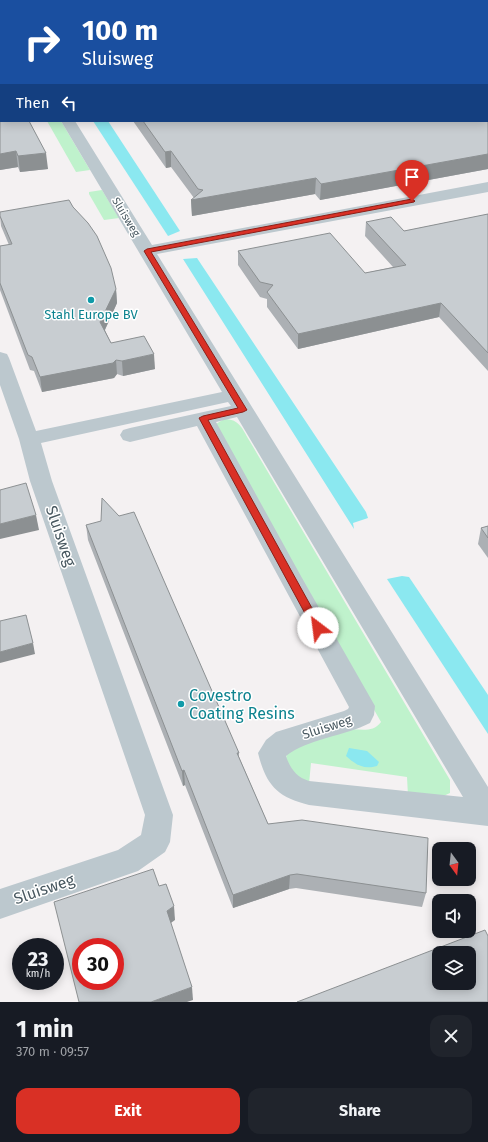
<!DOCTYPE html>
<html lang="en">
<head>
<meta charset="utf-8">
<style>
	:root { --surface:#171b24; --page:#20242c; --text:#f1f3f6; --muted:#9ea1a6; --accent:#d93025 }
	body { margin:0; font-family:"Fira Sans",sans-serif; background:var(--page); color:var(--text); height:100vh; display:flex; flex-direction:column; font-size:15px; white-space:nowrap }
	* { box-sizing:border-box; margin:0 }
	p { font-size:13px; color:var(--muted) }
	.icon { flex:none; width:22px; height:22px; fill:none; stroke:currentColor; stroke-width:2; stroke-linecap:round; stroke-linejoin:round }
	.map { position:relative; height:1002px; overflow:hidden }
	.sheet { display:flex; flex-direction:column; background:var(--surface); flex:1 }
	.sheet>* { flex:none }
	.guide { position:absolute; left:0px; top:0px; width:488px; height:122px; box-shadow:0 2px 10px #0003; background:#1a4fa0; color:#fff; overflow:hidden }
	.needle { width:26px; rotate:165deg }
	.controls { position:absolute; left:432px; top:842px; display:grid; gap:8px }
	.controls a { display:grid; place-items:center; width:44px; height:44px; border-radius:8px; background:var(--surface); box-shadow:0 2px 10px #0003; font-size:20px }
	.speed { position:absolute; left:12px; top:938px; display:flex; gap:8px; font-size:20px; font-weight:700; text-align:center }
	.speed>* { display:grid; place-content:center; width:52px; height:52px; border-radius:50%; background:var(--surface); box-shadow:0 2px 10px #0003; line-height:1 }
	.speed small { font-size:10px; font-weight:400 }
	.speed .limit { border:6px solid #d22; background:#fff; color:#111 }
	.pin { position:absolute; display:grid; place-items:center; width:34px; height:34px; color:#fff; margin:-41px -17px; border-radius:50% 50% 50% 0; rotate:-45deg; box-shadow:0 0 4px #0007 }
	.pin .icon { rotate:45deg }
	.me { position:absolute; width:44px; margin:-22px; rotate:330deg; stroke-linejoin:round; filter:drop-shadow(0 0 3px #0008) }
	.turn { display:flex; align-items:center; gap:14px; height:84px; padding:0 16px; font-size:18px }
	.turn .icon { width:52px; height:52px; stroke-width:2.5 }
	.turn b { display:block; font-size:28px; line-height:34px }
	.then { display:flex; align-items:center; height:38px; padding:0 16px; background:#0003; gap:8px; font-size:15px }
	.round { display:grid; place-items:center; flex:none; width:42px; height:42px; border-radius:12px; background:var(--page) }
	.headline { display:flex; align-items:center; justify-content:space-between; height:68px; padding:0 16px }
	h1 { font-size:24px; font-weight:700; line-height:30px }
	.primary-button { display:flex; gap:8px; margin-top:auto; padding:8px 16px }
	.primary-button a { flex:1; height:46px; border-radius:12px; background:var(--accent); color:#fff; font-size:16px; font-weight:700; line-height:46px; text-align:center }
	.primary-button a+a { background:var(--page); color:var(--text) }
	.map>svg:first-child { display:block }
</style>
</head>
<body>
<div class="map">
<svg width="488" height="1002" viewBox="0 0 488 1002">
	<rect width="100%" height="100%" fill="#f4f1f2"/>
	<g fill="#bff2cc">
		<path d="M 47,121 L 61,121 L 90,170 L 76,172 Z"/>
		<path d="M 102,190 L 119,218 L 104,220 L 89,194 L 89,192 Z"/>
		<path d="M 224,419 C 239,419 242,428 249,440 L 450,780 L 450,793 L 437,799 L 408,796 L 407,777 L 311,763 L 309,784 L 301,782 C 292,771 280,762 290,748 C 308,743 329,733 347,730 C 360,728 372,734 381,722 L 299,577 L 216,424 Z"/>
	</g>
	<g fill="#8be8f0">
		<path d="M 93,121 L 108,121 L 180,231 L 168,236 Z"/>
		<path d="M 197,258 L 366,512 L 368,518 L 353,523 L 354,529 L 183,259 Z"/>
		<path d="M 402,576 L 409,577 L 488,695 L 488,734 L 387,579 Z"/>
		<path d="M 349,748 L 367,751 L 379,762 L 377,766 C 363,770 355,764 346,756 Z"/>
	</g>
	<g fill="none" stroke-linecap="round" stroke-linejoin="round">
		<defs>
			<path id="highway" d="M 23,0 L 42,0 L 22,1 Z"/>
		</defs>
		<use href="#highway" stroke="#7396ad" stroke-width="2"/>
		<g fill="#bcc8ce" fill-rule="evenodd">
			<rect x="0" y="21" width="1" height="7"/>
			<path d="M 61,121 L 75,121 L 152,245 L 488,182 L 488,192 L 157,254 L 488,787 L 488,826 L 309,805 C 277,797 266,785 258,753 L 266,740 L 276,732 L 344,711 L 348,709 L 349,707 L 197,426 L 130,442 L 123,440 L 120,435 L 123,430 L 130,428 L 231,406 L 228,402 L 41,443 L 52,481 L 173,815 L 170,842 L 165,852 L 138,871 L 0,919 L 0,889 L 118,850 L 141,835 L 145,815 L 30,481 L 19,439 L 0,385 L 0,352 L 7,354 L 9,358 L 36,431 L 222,392 ZM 237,417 L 463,797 L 309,781 C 296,777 290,768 286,756 C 307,739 345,736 370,723 L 374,715 L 375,706 L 302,578 L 216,422 Z"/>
		</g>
		<g fill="#b0c5d1" fill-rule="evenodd">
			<path d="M 158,0 L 178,0 L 157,1 Z"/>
			<rect x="0" y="17" width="1" height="6"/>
		</g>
		<use href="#highway" fill="#88abc1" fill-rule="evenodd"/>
	</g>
	<g fill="#acb0b4">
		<path d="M 298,0 L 488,0 L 488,169 L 320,200 L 315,194 L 192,216 L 191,200 L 194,198 L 171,167 L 166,168 L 133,121 L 487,121 L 487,1 L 293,1 Z"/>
		<path d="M 0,68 L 48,169 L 20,172 L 18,167 L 0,170 Z"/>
		<path d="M 488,214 L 488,371 L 439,317 L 298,349 L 267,307 L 267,299 L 260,297 L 238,265 L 238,251 L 365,273 L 393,267 L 365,236 L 366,222 L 404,231 Z"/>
		<path d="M 0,216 L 116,289 L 117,303 L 105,330 L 111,343 L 155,369 L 123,376 L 117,374 L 114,378 L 42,392 L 34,371 L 30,370 L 0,290 L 0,246 L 9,245 L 1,226 Z"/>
		<path d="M 86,525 L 239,753 L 239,757 L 268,824 L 426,893 L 422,907 L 296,888 L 289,889 L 233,908 L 185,785 L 183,786 L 88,540 Z"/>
		<path d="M 488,526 L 488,558 L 478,544 L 481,528 Z"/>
	</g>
	<g fill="#8c9092">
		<path d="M 16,151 L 18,167 L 0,170 L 0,154 Z"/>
		<path d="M 171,151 L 171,167 L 166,168 L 165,152 Z"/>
		<path d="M 46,153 L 48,169 L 20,172 L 18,156 Z"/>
		<path d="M 488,154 L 488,169 L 320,200 L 321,184 Z"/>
		<path d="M 316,178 L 315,194 L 192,216 L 191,200 Z"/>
		<path d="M 116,289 L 117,303 L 102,336 L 100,322 Z"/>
		<path d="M 441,303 L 439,317 L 298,349 L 298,334 Z"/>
		<path d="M 154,354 L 155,369 L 123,376 L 122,361 Z"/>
		<path d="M 116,360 L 117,374 L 114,378 L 42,392 L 40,377 Z"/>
		<path d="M 36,515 L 39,530 L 0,539 L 0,524 Z"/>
		<path d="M 33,643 L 35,654 L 0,663 L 0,652 Z"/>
		<path d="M 184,770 L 185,785 L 183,786 L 182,771 Z"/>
		<path d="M 290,875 L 289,889 L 233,908 L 233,895 Z"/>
		<path d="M 174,906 L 175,920 L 168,925 L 167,911 Z"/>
		<path d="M 192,987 L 193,1000 L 187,1002 L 151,1002 Z"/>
	</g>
	<g fill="#c8cdd1" stroke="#8c9092" fill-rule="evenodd">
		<path d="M 298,0 L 488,0 L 488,154 L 321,184 L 316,178 L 191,200 L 203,190 L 198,189 L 171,151 L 165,152 L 143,121 L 487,121 L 487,1 L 293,1 Z"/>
		<path d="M 0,68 L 1,70 L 1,121 L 29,121 L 46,153 L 18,156 L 16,151 L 0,154 Z"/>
		<path d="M 69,200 L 73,207 L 88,223 L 97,236 L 111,268 L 116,289 L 100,322 L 111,343 L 144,336 L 154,354 L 122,361 L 116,360 L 113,363 L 40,377 L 32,357 L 28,355 L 0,283 L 0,246 L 12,244 L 0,216 L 0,212 Z"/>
		<path d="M 488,214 L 488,353 L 441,303 L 298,334 L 267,292 L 273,285 L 260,282 L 238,251 L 330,233 L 365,273 L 406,265 L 366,222 L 391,217 L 404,231 Z"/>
		<path d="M 26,483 L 36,515 L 0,524 L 0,490 Z"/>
		<path d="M 102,498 L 119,516 L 134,512 L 239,753 L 237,753 L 268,824 L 302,820 L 428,838 L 426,893 L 297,874 L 290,875 L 233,895 L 184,770 L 182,771 L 86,525 L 101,521 Z"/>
		<path d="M 488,526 L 488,538 L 481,528 Z"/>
		<path d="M 26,615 L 33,643 L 0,652 L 0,621 Z"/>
		<path d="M 153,869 L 159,886 L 166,884 L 174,906 L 167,911 L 192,987 L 151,1002 L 79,1002 L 54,902 ZM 81,947 L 115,947 L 115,981 L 81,981 Z"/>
		<path d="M 485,930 L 488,936 L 488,1002 L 297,1002 ZM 439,953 L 469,953 L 469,983 L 439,983 Z"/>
	</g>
	<path fill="#d93025" stroke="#8d1f18" d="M 412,199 L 415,201 L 414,202 L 151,252 L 247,410 L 243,412 L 208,420 L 323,628 L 322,630 L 314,630 L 199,418 L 203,416 L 238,408 L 144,251 L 147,249 Z"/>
	<g fill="#0f9aa8" stroke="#fff" stroke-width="1.5">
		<circle cx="91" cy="300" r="4"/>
		<circle cx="181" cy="704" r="4"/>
	</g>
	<g text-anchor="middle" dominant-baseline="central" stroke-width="3" stroke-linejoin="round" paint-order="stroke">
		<g font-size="11" fill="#485860" stroke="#fff">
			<text transform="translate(126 217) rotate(59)">Sluisweg</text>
		</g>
		<g font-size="13" fill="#0d838f" stroke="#fff">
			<text x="91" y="314">Stahl Europe BV</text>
		</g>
		<g font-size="13" fill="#485860" stroke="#fff">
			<text transform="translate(327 727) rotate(-18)">Sluisweg</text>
		</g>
		<g font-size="16" fill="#485860" stroke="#fff">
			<text transform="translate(61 536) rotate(71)">Sluisweg</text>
			<text transform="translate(44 889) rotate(-19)">Sluisweg</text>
		</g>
		<g font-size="16" fill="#0d838f" stroke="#fff" text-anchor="start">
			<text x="189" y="695">Covestro<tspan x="189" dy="18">Coating Resins</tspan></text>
		</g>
	</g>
</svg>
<div class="controls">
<a><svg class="needle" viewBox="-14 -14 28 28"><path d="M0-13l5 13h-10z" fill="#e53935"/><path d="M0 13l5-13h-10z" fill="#9ea1a6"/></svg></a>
<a><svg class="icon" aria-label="sound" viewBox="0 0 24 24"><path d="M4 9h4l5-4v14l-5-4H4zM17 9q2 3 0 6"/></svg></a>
<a><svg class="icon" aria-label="layers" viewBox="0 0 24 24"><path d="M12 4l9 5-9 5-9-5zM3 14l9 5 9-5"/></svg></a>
</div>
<div class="speed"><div>23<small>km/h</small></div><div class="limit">30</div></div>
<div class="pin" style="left:412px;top:201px;background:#d93025"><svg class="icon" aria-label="arrive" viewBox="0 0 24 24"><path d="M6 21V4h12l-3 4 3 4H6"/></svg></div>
<svg class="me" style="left:318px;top:628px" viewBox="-20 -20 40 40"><circle r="19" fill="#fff"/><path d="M0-13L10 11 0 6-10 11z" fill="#d93025"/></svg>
<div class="guide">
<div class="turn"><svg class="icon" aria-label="right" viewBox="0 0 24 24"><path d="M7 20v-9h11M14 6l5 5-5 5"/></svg><div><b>100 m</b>Sluisweg</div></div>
<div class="then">Then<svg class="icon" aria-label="left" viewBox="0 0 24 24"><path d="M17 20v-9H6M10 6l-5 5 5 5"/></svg></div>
</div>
</div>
<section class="sheet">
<div class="headline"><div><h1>1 min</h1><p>370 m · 09:57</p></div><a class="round"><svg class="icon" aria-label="close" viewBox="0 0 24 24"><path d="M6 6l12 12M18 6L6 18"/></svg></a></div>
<div class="primary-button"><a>Exit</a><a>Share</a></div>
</section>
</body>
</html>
